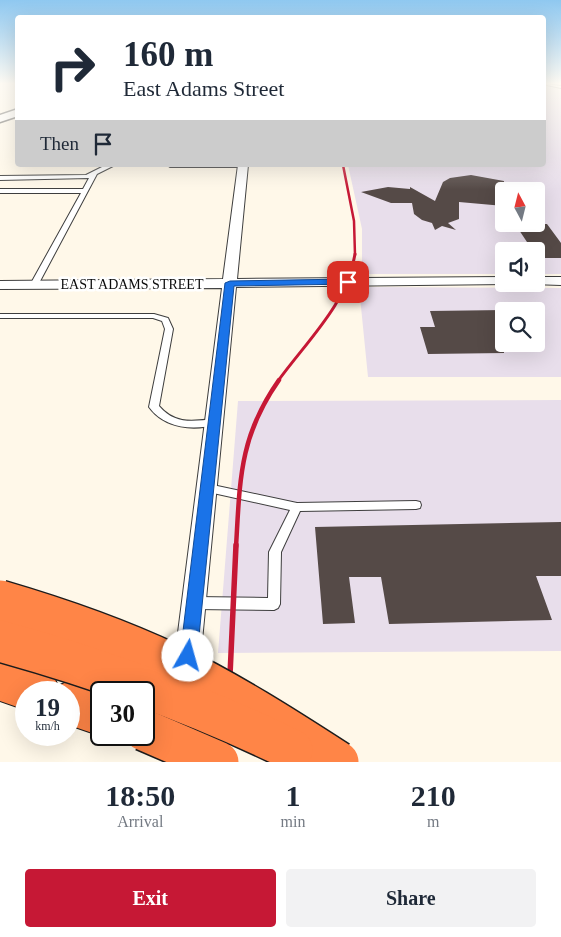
<!DOCTYPE html>
<html lang="en">
<head>
<meta charset="utf-8">
<style>
	:root { --surface:#fff; --page:#f2f2f3; --text:#1f2937; --muted:#747a83; --accent:#c61835 }
	body { margin:0; font-family:Georgia,serif; background:var(--page); color:var(--text); height:100vh; display:flex; flex-direction:column; font-size:19px; white-space:nowrap }
	* { box-sizing:border-box; margin:0 }
	p { font-size:16px; color:var(--muted) }
	.icon { flex:none; width:28px; height:28px; fill:none; stroke:currentColor; stroke-width:2; stroke-linecap:round; stroke-linejoin:round }
	.map { position:relative; height:762px; overflow:hidden }
	.details { display:flex; flex-direction:column; background:var(--surface); flex:1 }
	.details>* { flex:none }
	.banner { position:absolute; left:15px; top:15px; width:531px; height:152px; border-radius:5px; box-shadow:0 5px 20px #0002; background:#fff; color:var(--text); overflow:hidden }
	.needle { width:32px; rotate:353deg }
	.fabs { position:absolute; left:495px; top:182px; display:grid; gap:10px }
	.fabs a { display:grid; place-items:center; width:50px; height:50px; border-radius:5px; background:var(--surface); box-shadow:0 5px 20px #0002; font-size:25px }
	.speed { position:absolute; left:15px; top:681px; display:flex; gap:10px; font-size:25px; font-weight:700; text-align:center }
	.speed>* { display:grid; place-content:center; width:65px; height:65px; border-radius:50%; background:var(--surface); box-shadow:0 5px 20px #0002; line-height:1 }
	.speed small { font-size:12px; font-weight:400 }
	.speed .limit { border:2px solid #111; border-radius:8px; background:#fff; color:#111 }
	.pin { position:absolute; display:grid; place-items:center; width:42px; height:42px; color:#fff; margin:-21px; border-radius:10px; box-shadow:0 2px 8px #0006 }
	.me { position:absolute; width:55px; margin:-28px; rotate:7deg; stroke-linejoin:round; filter:drop-shadow(0 0 4px #0008) }
	.turn { display:flex; align-items:center; gap:18px; height:105px; padding:0 25px; font-size:22px }
	.turn .icon { width:65px; height:65px; stroke-width:2.5 }
	.turn b { display:block; font-size:35px; line-height:42px }
	.then { display:flex; align-items:center; height:48px; padding:0 25px; background:#0003; gap:10px; font-size:19px }
	.eta { display:flex; justify-content:space-evenly; align-items:center; height:85px; text-align:center }
	.eta b { font-size:30px; font-weight:700; line-height:35px }
	.button { display:flex; gap:10px; margin-top:auto; padding:10px 25px }
	.button a { flex:1; height:58px; border-radius:5px; background:var(--accent); color:#fff; font-size:20px; font-weight:700; line-height:58px; text-align:center }
	.button a+a { background:var(--page); color:var(--text) }
	.map>svg:first-child { display:block }
</style>
</head>
<body>
<div class="map">
<svg width="561" height="762" viewBox="0 0 561 762">
	<rect width="100%" height="100%" fill="#fff8e9"/>
	<g fill="#e8deeb" fill-rule="evenodd">
		<path d="M 544,84 L 561,84 L 561,274 L 536,274 L 536,251 L 504,251 L 504,274 L 359,274 L 362,260 L 362,229 L 348,165 L 544,165 ZM 504,191 L 536,191 L 536,224 L 504,224 Z"/>
		<path d="M 359,287 L 561,288 L 561,377 L 368,377 ZM 504,311 L 536,311 L 536,344 L 504,344 Z"/>
		<path d="M 561,400 L 561,651 L 218,653 L 238,401 Z"/>
	</g>
	<g fill="#554a47">
		<path d="M 471,175 L 504,181 L 504,206 L 459,202 L 459,219 L 448,223 L 456,230 L 442,226 L 435,230 L 432,223 L 422,220 L 414,214 L 412,203 L 391,203 L 361,192 L 388,187 L 410,189 L 410,187 L 435,201 L 443,182 L 450,178 Z"/>
		<path d="M 515,224 L 547,224 L 561,243 L 561,258 L 537,258 L 536,251 L 533,251 Z"/>
		<path d="M 504,310 L 504,353 L 428,354 L 420,327 L 435,327 L 430,311 Z"/>
		<path d="M 561,522 L 561,576 L 536,576 L 552,620 L 389,624 L 381,577 L 349,577 L 355,623 L 323,624 L 315,527 Z"/>
	</g>
	<g fill="none" stroke-linecap="round" stroke-linejoin="round">
		<defs>
			<g id="service">
				<path d="M 546,84 L 561,86 L 561,88 L 547,85 Z"/>
				<path d="M 106,165 L 115,165 L 97,174 L 38,285 L 34,287 L 31,287 L 30,285 L 81,193 L 0,193 L 0,189 L 83,189 L 89,178 L 0,180 L 0,176 L 86,175 Z"/>
				<path d="M 167,165 L 246,165 L 243,167 L 170,167 Z"/>
				<path d="M 0,314 L 154,314 L 168,318 L 173,329 L 159,406 C 175,425 193,421 215,419 L 218,420 L 220,422 L 218,424 C 194,431 165,429 149,407 L 165,329 L 162,321 L 153,318 L 0,318 Z"/>
				<path d="M 208,484 L 297,503 L 416,501 L 420,502 L 421,505 L 420,508 L 416,509 L 300,511 L 281,552 L 280,604 L 278,608 L 274,610 L 195,609 L 191,607 L 189,603 L 191,599 L 195,597 L 268,598 L 269,552 L 290,510 L 204,491 L 203,488 L 204,485 Z"/>
			</g>
			<g id="minor">
				<path d="M 238,165 L 248,165 L 237,279 L 504,277 L 504,284 L 509,284 L 236,287 L 199,672 L 196,681 L 186,685 L 176,681 L 173,672 L 222,288 L 0,289 L 0,281 L 223,279 Z"/>
				<path d="M 536,277 L 561,277 L 561,285 L 531,284 L 536,284 Z"/>
			</g>
			<path id="tertiary" d="M 18,109 L 18,116 L 0,122 L 0,115 Z"/>
			<path id="motorway" d="M 0,659 L 54,677 L 58,686 L 69,681 L 103,692 L 101,692 L 101,735 L 104,735 L 101,736 L 69,725 L 69,692 L 26,692 L 26,710 L 0,701 Z"/>
		</defs>
		<use href="#service" stroke="#3e3e3e" stroke-width="2"/>
		<use href="#minor" stroke="#3e3e3e" stroke-width="2"/>
		<use href="#tertiary" stroke="#3e3e3e" stroke-width="3"/>
		<use href="#motorway" stroke="#1c1c1c" stroke-width="2"/>
		<use href="#service" fill="#fff" fill-rule="evenodd"/>
		<use href="#minor" fill="#fff" fill-rule="evenodd"/>
		<use href="#tertiary" fill="#fff" fill-rule="evenodd"/>
		<use href="#motorway" fill="#ff8547" fill-rule="evenodd"/>
		<path stroke="#c61835" stroke-width="2.5" d="M 343,165 L 354,221 L 355,255"/>
		<path stroke="#c61835" stroke-width="3" d="M 278,381 C 306,342 348,303 355,254"/>
		<path stroke="#c61835" stroke-width="4.5" d="M 236,547 C 240,480 239,437 279,380"/>
		<path stroke="#c61835" stroke-width="5.5" d="M 226,762 L 236,545"/>
		<defs>
			<g id="motorway-bridge">
				<path d="M 0,601 C 58,618 116,638 171,664 C 229,692 284,727 338,762"/>
				<path d="M 0,641 C 101,669 198,704 292,750"/>
				<path d="M 144,730 L 218,762"/>
			</g>
		</defs>
		<use href="#motorway-bridge" stroke="#1c1c1c" stroke-width="44" stroke-linecap="butt"/>
		<use href="#motorway-bridge" stroke="#ff8547" stroke-width="41"/>
	</g>
	<linearGradient id="sky" x2="0" y2="1"><stop stop-color="#8fc8f0"/><stop offset="0.44" stop-color="#fffcf5"/><stop offset="1" stop-color="#fffcf5" stop-opacity="0"/></linearGradient>
	<rect width="561" height="190" fill="url(#sky)"/>
	<path fill="#1a73e8" stroke="#114b97" d="M 348,279 L 351,280 L 351,284 L 234,286 L 197,656 L 194,662 L 188,664 L 182,662 L 180,656 L 225,283 L 230,281 Z"/>
	<g text-anchor="middle" dominant-baseline="central" stroke-width="5" stroke-linejoin="round" paint-order="stroke">
		<g font-size="14" fill="#0b0b0b" stroke="#fff">
			<text x="132" y="284">EAST ADAMS STREET</text>
		</g>
	</g>
</svg>
<div class="fabs">
<a><svg class="needle" viewBox="-14 -14 28 28"><path d="M0-13l5 13h-10z" fill="#e53935"/><path d="M0 13l5-13h-10z" fill="#747a83"/></svg></a>
<a><svg class="icon" aria-label="sound" viewBox="0 0 24 24"><path d="M4 9h4l5-4v14l-5-4H4zM17 9q2 3 0 6"/></svg></a>
<a><svg class="icon" aria-label="search" viewBox="0 0 24 24"><circle cx="10" cy="10" r="6"/><path d="M15 15l6 6"/></svg></a>
</div>
<div class="speed"><div>19<small>km/h</small></div><div class="limit">30</div></div>
<div class="pin" style="left:348px;top:282px;background:#d93025"><svg class="icon" aria-label="arrive" viewBox="0 0 24 24"><path d="M6 21V4h12l-3 4 3 4H6"/></svg></div>
<svg class="me" style="left:188px;top:656px" viewBox="-20 -20 40 40"><circle r="19" fill="#fff"/><path d="M0-13L10 11 0 6-10 11z" fill="#1a73e8"/></svg>
<div class="banner">
<div class="turn"><svg class="icon" aria-label="right" viewBox="0 0 24 24"><path d="M7 20v-9h11M14 6l5 5-5 5"/></svg><div><b>160 m</b>East Adams Street</div></div>
<div class="then">Then<svg class="icon" aria-label="arrive" viewBox="0 0 24 24"><path d="M6 21V4h12l-3 4 3 4H6"/></svg></div>
</div>
</div>
<section class="details">
<div class="eta">
<div><b>18:50</b><p>Arrival</p></div>
<div><b>1</b><p>min</p></div>
<div><b>210</b><p>m</p></div>
</div>
<div class="button"><a>Exit</a><a>Share</a></div>
</section>
</body>
</html>
